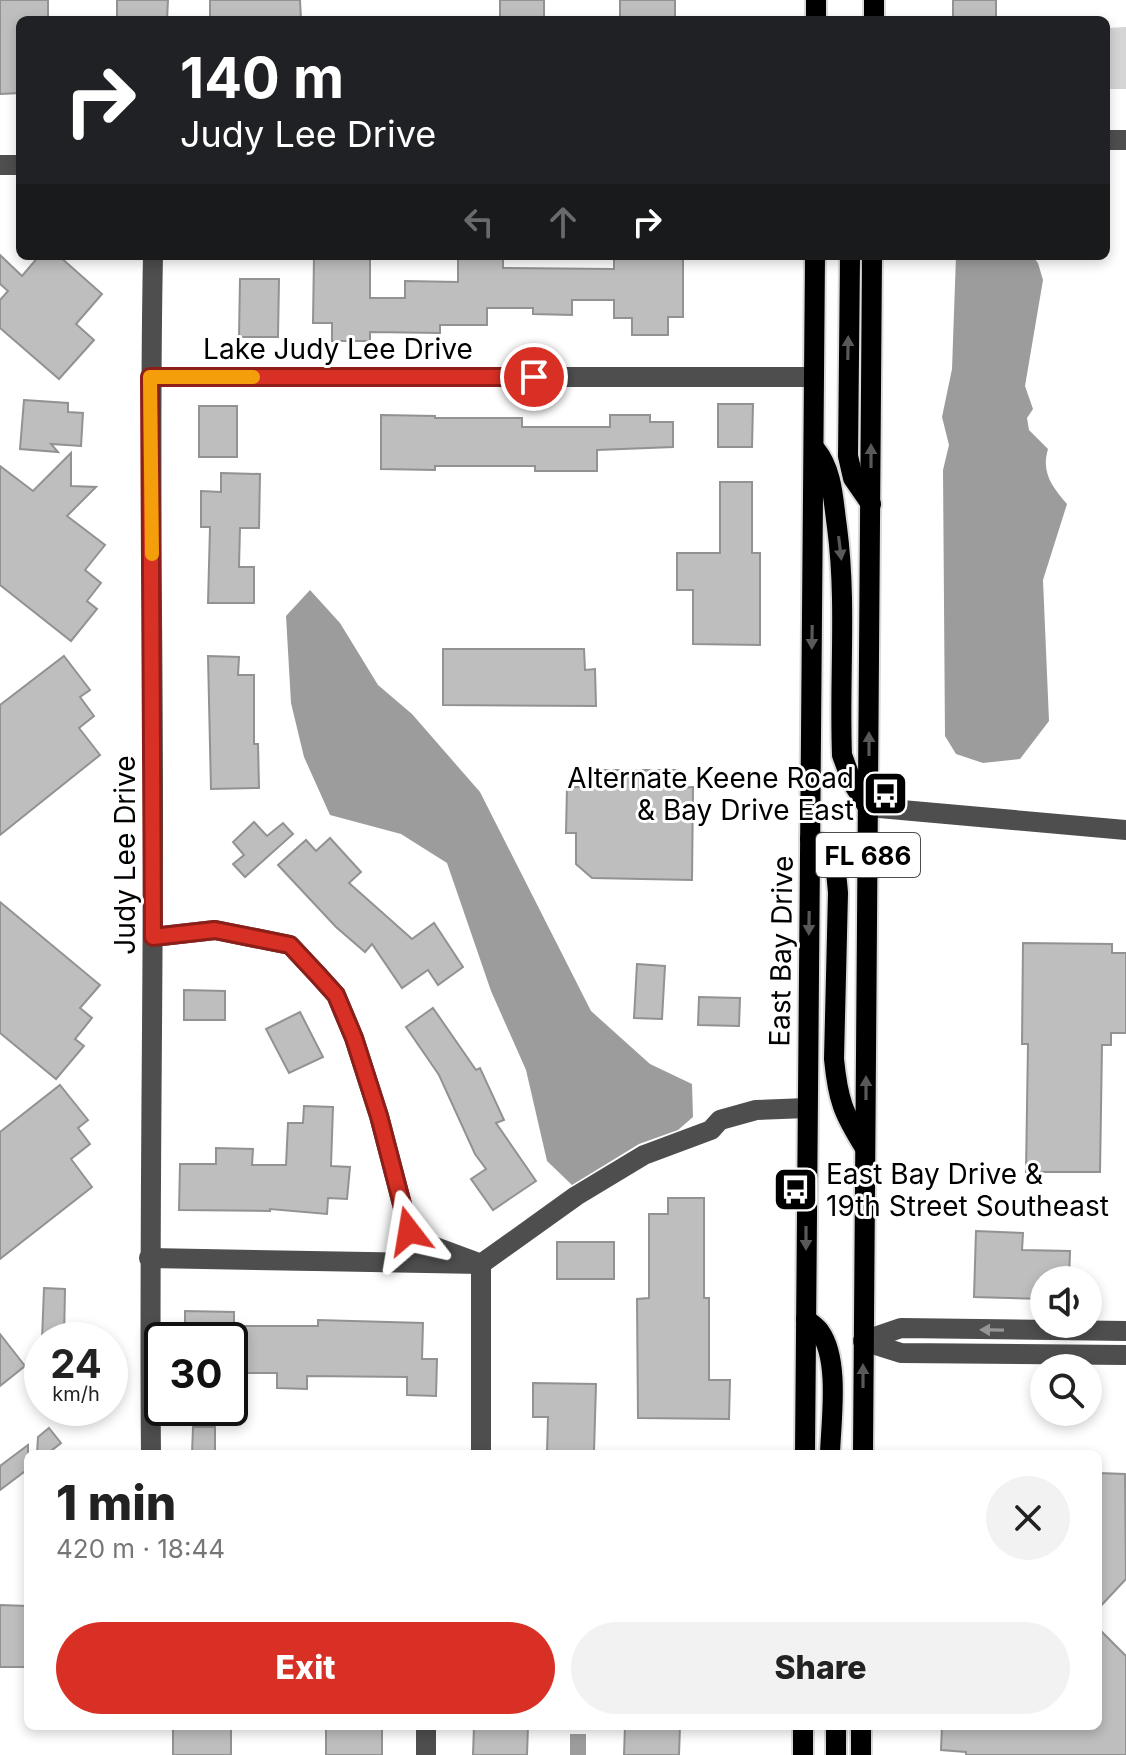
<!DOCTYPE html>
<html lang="en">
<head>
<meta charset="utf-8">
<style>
	:root { --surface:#fff; --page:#f2f2f2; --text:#222; --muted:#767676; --accent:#d93025 }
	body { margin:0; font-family:Inter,sans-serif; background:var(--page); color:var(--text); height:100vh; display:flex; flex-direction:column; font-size:30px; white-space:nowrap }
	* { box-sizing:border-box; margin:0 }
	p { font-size:26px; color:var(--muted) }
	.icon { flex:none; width:44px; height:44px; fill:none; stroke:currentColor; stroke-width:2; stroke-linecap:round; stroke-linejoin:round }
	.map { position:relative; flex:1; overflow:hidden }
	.side { position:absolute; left:24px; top:1450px; width:1078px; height:280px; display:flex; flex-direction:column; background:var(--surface); border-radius:12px; box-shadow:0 4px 12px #0003 }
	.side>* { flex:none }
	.banner { position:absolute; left:16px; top:16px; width:1094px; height:244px; border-radius:12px; box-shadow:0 4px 12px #0003; background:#202124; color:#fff; overflow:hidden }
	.controls { position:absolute; left:1030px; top:1266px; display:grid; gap:16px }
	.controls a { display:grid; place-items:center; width:72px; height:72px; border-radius:50%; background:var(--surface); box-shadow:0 4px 12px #0003; font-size:40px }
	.speed { position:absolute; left:24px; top:1322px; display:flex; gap:16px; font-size:40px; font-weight:700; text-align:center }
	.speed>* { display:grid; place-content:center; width:104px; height:104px; border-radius:50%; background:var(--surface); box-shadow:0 4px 12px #0003; line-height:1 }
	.speed small { font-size:20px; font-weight:400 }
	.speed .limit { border:4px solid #111; border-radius:12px; background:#fff; color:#111 }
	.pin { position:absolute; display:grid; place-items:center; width:68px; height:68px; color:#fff; margin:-34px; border:4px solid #fff; border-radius:50%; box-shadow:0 2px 8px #0007 }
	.me { position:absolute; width:88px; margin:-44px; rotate:346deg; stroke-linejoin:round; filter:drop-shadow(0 0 6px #0008) }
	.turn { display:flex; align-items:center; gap:28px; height:168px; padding:0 32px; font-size:36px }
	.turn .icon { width:104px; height:104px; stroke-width:2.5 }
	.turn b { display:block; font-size:56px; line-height:68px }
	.lanes { display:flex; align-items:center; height:76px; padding:0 32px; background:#0003; justify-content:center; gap:40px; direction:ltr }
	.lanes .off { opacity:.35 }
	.round { display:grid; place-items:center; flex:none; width:84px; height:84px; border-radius:42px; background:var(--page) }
	.overview { display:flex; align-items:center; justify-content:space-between; height:136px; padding:0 32px }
	h1 { font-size:48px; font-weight:800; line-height:60px }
	.cta { display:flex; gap:16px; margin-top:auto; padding:16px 32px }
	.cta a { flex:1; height:92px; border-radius:48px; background:var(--accent); color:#fff; font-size:32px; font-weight:800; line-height:92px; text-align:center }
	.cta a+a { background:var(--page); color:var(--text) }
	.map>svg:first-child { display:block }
</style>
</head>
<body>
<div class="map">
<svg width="1126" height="1755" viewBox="0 0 1126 1755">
	<rect width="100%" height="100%" fill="#fff"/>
	<path fill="#d5d5d5" d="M 1126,27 L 1126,89 L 1106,89 L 1106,28 Z"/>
	<g fill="#9c9c9c">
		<path d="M 956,256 L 1032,256 L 1038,263 L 1043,280 L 1025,386 L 1033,409 L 1027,418 L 1029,430 L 1048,449 C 1041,473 1052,486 1067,504 L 1043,580 L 1049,721 L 1020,759 L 983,763 L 956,754 L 945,736 L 943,470 L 949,445 L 942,417 L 952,369 Z"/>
		<path d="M 310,590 L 340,623 L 378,685 L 412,714 L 480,792 L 591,1011 L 650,1064 L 692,1084 L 693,1117 L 678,1130 L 639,1144 L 572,1185 L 547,1161 L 526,1070 L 491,991 L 447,863 L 401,834 L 330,815 L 304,757 L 291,703 L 286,616 Z"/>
		<rect x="570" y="1734" width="16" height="21"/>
	</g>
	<g fill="#bebebe" stroke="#929292" stroke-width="2">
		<path d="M 0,0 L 48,0 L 48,20 L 20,20 L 20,93 L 0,94 Z"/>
		<path d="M 117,0 L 168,0 L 167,20 L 117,20 Z"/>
		<path d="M 210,0 L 300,0 L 301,20 L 210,20 Z"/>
		<rect x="500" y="0" width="44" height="20"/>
		<rect x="620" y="0" width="55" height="20"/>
		<rect x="953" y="0" width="43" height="20"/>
		<path d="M 0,255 L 22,276 L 39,256 L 59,256 L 102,294 L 76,324 L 94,340 L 59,379 L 0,328 L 0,300 L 8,291 L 0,284 Z"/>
		<path d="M 314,256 L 370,256 L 370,298 L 405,298 L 405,281 L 458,282 L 458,256 L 503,256 L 503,268 L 614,269 L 614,256 L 683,256 L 683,317 L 668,317 L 668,335 L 632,335 L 632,318 L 614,318 L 614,300 L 572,300 L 572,315 L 533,314 L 533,308 L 487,308 L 487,325 L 440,325 L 440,333 L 370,332 L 370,341 L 332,341 L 332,323 L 313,323 Z"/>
		<path d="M 240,279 L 279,279 L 278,337 L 239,337 Z"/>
		<path d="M 24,400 L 68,403 L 68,412 L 83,413 L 81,446 L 51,444 L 58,452 L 20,449 Z"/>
		<path d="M 718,404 L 753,404 L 752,447 L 718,447 Z"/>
		<rect x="199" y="406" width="38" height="51"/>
		<path d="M 381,415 L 435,416 L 435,418 L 522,418 L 522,427 L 610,427 L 610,415 L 650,415 L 650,422 L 673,422 L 673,447 L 597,450 L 597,471 L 535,471 L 535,466 L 435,466 L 435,470 L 381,469 Z"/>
		<path d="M 71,453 L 71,486 L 96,487 L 67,516 L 105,545 L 85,570 L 101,583 L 87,601 L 97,609 L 71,641 L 0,585 L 0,466 L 33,491 Z"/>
		<path d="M 221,473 L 260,474 L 259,528 L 240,528 L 239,567 L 254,567 L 254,603 L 208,603 L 210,527 L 201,527 L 201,491 L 221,492 Z"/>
		<path d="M 720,482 L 752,482 L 752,553 L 760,553 L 760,645 L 693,644 L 693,590 L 677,590 L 677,553 L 720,553 Z"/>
		<path d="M 443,649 L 584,649 L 585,670 L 595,669 L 596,706 L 443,705 Z"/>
		<path d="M 64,656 L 90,690 L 80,697 L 94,716 L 79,728 L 100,755 L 0,835 L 0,705 Z"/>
		<path d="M 208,656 L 239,657 L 238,675 L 254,675 L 254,744 L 258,744 L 259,788 L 211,789 Z"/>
		<path d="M 601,770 L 676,770 L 676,788 L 693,787 L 692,880 L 592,878 L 576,864 L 576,833 L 566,833 L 567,787 L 602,787 Z"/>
		<path d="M 254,822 L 267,836 L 283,823 L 293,834 L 245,877 L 233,864 L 244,855 L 233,842 Z"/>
		<path d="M 330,838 L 361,872 L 349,883 L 412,939 L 434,923 L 463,967 L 438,985 L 428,970 L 402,988 L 372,944 L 365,952 L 336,927 L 278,865 L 306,840 L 316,851 Z"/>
		<path d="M 0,902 L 100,985 L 80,1008 L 92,1018 L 75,1039 L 84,1046 L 56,1079 L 0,1033 Z"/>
		<path d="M 1023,943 L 1112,944 L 1112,953 L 1126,953 L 1126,1033 L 1111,1033 L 1111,1045 L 1102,1045 L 1100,1172 L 1026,1172 L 1028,1044 L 1022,1044 Z"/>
		<path d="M 637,964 L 665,966 L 662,1019 L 634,1018 Z"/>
		<path d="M 184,990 L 225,991 L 225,1020 L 184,1020 Z"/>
		<path d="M 699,997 L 740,998 L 739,1026 L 698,1025 Z"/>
		<path d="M 433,1008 L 476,1070 L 480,1068 L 504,1120 L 496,1123 L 536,1181 L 493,1210 L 471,1179 L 486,1169 L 475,1154 L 439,1075 L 406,1027 Z"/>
		<path d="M 300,1012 L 323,1057 L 289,1073 L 266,1029 Z"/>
		<path d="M 60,1085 L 88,1120 L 78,1128 L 90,1144 L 71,1159 L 92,1187 L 0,1259 L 0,1132 Z"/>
		<path d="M 304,1106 L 333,1107 L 331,1166 L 350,1167 L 347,1199 L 328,1198 L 327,1214 L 270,1209 L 270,1211 L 179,1210 L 180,1164 L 216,1164 L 216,1148 L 253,1149 L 252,1165 L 286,1165 L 288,1123 L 303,1123 Z"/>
		<path d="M 668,1198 L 704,1198 L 704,1298 L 709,1298 L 709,1380 L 730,1380 L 729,1419 L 638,1418 L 637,1299 L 649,1298 L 649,1214 L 668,1214 Z"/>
		<path d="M 976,1231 L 1023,1233 L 1022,1250 L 1070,1251 L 1069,1280 L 1044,1280 L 1044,1299 L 974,1297 Z"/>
		<rect x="557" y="1242" width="57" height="37"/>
		<path d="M 44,1288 L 65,1289 L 64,1340 L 42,1340 Z"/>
		<path d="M 185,1311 L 234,1312 L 234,1326 L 318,1326 L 318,1320 L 423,1323 L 422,1359 L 437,1359 L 436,1396 L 407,1395 L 407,1377 L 307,1376 L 307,1389 L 277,1388 L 277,1373 L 246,1373 L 246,1362 L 230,1362 L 230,1340 L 185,1340 Z"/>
		<path d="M 0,1334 L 25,1366 L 0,1386 Z"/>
		<path d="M 533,1383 L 596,1384 L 594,1452 L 547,1451 L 548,1417 L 533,1417 Z"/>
		<path d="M 193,1427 L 215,1427 L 215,1454 L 192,1454 Z"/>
		<path d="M 49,1428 L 61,1443 L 47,1454 L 37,1454 L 38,1437 Z"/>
		<path d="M 28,1445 L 28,1469 L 0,1490 L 0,1466 Z"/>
		<path d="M 1099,1473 L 1125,1474 L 1126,1579 L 1098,1609 Z"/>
		<path d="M 0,1605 L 28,1606 L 28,1667 L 0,1667 Z"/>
		<path d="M 1098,1628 L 1126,1656 L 1126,1755 L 966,1755 L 966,1752 L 941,1750 L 942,1726 L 1098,1726 Z"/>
		<rect x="173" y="1726" width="58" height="29"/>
		<rect x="326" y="1726" width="56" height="29"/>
		<path d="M 474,1726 L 528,1726 L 527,1755 L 473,1755 Z"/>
		<path d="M 625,1726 L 680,1726 L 679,1755 L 624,1755 Z"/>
	</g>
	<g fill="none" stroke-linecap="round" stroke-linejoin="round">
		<defs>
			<g id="major">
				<path d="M 816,20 L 816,0"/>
				<path d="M 874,20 L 874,0"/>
				<path d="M 850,256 L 848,456 L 853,478 L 871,504"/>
				<path d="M 816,450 C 833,471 833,500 837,527 C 847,602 839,679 842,755 L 852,782 L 868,807"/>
				<path d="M 810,839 C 836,844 836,870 838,893 L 834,1059 C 838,1100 843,1113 865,1148"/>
				<path d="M 806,1319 C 810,1323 817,1327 820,1332 C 840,1360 831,1421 830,1454"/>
				<path d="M 805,1454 L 815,256"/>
				<path d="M 863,1454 L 872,256"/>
				<path d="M 803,1755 L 803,1726"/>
				<path d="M 836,1755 L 836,1726"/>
				<path d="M 861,1755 L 861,1726"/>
			</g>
		</defs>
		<use href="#major" stroke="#dbdbdb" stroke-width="24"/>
		<g stroke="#4e4e4e" stroke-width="20">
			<path d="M 1106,140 L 1126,140"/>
			<path d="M 0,165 L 20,165"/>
			<path d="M 150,377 L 814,377"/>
			<path d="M 868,807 L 1126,830"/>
			<path d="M 153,937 L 215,930 L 290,945 L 318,975 L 336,995 L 354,1038 L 379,1116 L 409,1231 L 427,1244 L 481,1264 L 481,1454"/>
			<path d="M 149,1258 L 481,1264 L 576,1196 L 644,1155 L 711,1130 L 720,1120 L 756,1110 L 807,1108"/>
			<path d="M 863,1341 L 901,1328 L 1126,1331"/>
			<path d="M 863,1341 L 901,1353 L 1126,1355"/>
			<path d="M 151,1454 C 149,1240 153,1026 153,813 C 153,627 149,442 153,256"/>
			<path d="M 426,1755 L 426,1726"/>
		</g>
		<use href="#major" stroke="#000" stroke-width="20"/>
	</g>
	<defs><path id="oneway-solid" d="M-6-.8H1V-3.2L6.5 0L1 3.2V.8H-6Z" transform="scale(2)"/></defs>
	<g fill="#595959">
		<use href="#oneway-solid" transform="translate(848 348) rotate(-89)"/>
		<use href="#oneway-solid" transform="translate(871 456) rotate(-90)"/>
		<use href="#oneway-solid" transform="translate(840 548) rotate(83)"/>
		<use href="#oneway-solid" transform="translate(812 637) rotate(91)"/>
		<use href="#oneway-solid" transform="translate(869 744) rotate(-90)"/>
		<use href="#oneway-solid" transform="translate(809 923) rotate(91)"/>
		<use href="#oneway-solid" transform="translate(866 1088) rotate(-90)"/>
		<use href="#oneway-solid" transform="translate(806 1238) rotate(90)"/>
		<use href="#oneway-solid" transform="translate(863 1376) rotate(-90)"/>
	</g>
	<use fill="#959595" href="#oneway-solid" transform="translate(992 1330) rotate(-179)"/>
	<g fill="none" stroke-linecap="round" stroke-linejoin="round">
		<defs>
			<path id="route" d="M 409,1231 L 379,1116 L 354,1038 L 336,995 L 318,975 L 290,945 L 215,930 L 153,937 L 150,377 L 534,377"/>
		</defs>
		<use href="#route" stroke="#8d1f18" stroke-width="20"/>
		<use href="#route" stroke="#d93025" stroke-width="14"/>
		<path stroke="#f59e0b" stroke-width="14" d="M 152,554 L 150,377 L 253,377"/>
	</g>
	<defs>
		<symbol id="bus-square" viewBox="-11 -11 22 22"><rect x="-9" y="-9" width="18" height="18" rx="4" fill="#000" stroke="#fff"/><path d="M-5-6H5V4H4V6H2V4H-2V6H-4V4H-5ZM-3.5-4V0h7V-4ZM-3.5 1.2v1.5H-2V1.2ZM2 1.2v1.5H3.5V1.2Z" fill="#fff"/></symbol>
	</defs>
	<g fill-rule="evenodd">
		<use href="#bus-square" x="860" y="768" width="51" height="51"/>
		<use href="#bus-square" x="770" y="1164" width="51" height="51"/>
	</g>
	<g text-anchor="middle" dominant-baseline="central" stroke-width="6" stroke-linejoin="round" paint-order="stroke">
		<rect fill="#fff" stroke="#4c4c4c" stroke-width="2" x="816" y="833" width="104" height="44" rx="6"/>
		<g font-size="26" font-weight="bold" fill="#000">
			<text x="868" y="855">FL 686</text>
		</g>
		<g font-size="28" fill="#000" stroke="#fff">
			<text x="338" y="349">Lake Judy Lee Drive</text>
			<text transform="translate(125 855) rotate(-90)">Judy Lee Drive</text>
			<text transform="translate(781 951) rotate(-89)">East Bay Drive</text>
		</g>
		<g font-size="28" fill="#000" stroke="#fff" text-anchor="end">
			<text x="854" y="778">Alternate Keene Road<tspan x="854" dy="32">&amp; Bay Drive East</tspan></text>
			<text x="826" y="1174" text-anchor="start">East Bay Drive &amp;<tspan x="826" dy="32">19th Street Southeast</tspan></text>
		</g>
	</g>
</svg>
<div class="controls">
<a><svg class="icon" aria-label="sound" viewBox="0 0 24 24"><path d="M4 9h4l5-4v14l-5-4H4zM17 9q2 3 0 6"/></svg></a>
<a><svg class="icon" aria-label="search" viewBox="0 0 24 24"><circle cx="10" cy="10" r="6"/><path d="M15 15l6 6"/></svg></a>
</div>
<div class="speed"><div>24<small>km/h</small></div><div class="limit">30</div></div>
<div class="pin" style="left:534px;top:377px;background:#d93025"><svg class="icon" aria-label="arrive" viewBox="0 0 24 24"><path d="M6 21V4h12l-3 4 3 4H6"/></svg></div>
<svg class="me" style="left:409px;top:1231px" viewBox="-20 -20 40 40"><path d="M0-17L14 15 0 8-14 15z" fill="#d93025" stroke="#fff" stroke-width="4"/></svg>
<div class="banner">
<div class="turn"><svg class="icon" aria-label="right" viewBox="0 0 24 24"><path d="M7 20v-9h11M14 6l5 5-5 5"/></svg><div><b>140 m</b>Judy Lee Drive</div></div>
<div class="lanes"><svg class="icon off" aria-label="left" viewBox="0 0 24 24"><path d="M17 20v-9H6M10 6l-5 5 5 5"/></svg><svg class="icon off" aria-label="ahead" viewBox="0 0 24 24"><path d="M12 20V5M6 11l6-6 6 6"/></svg><svg class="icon" aria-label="right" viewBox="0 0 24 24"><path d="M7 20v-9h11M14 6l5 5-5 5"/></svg></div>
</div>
<section class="side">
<div class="overview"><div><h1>1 min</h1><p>420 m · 18:44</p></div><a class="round"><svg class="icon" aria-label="close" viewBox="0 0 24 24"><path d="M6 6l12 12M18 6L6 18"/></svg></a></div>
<div class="cta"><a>Exit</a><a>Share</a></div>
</section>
</div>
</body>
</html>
